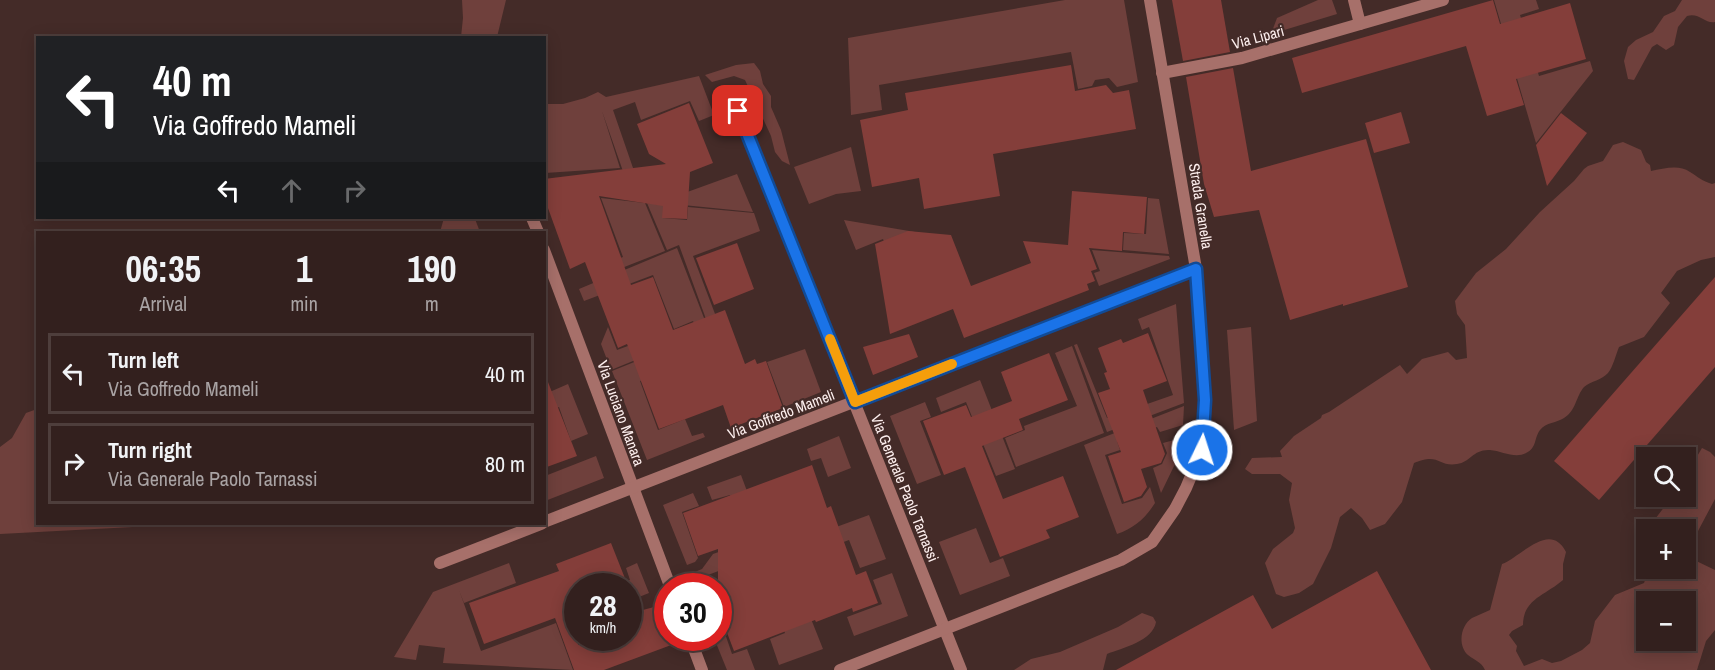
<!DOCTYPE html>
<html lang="en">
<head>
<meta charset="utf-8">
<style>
	:root { --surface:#33201e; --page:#3b2827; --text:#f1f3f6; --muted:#a9a3a4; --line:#4e3e3c }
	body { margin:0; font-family:"Archivo Narrow",sans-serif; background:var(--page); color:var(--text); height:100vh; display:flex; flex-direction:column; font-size:22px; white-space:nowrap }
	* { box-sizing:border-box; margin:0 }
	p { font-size:20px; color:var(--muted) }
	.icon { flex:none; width:33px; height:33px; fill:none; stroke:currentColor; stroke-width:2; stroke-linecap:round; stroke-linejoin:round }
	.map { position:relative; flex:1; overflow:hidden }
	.drawer { position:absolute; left:36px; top:231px; width:510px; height:294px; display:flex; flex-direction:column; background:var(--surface); border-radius:0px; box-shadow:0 3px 15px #0003,0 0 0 2px var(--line) }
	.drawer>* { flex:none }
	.hud { position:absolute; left:36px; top:36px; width:510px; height:183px; border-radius:0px; box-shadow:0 3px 15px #0003,0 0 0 2px var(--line); background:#202124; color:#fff; overflow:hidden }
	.buttons { position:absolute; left:1636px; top:447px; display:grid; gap:12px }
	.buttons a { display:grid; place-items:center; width:60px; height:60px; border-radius:0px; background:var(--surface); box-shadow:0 3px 15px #0003,0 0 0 2px var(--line); font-size:30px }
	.speed { position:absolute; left:564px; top:573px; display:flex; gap:12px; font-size:30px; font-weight:700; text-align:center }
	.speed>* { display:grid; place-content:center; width:78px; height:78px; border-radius:50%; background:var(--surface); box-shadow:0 3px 15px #0003,0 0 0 2px var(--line); line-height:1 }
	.speed small { font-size:15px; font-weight:400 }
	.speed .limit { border:9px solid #d22; background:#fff; color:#111 }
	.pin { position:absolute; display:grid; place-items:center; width:51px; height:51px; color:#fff; margin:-26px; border-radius:12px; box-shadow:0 3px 9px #0006 }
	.me { position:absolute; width:66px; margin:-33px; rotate:4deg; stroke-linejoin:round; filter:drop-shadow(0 0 4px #0008) }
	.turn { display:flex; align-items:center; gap:21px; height:126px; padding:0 18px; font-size:27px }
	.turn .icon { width:78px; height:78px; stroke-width:2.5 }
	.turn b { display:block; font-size:42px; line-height:51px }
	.lanes { display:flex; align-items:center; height:57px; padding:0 18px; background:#0003; justify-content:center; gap:30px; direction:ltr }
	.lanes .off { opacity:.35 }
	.eta { display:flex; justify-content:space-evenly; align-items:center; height:102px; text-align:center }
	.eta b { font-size:36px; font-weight:700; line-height:42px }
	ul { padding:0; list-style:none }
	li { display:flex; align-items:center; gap:18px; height:81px; margin:0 12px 9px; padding:0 6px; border:3px solid var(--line); border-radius:0px }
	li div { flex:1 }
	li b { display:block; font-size:22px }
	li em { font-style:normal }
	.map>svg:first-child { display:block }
</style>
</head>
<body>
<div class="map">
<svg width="1715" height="670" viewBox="0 0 1715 670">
	<rect width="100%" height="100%" fill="#442b28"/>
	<g fill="#6f403c" fill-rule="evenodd">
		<path d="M 462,0 L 506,0 L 497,37 L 461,37 L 463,18 Z"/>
		<path d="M 1065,0 L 1124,0 L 1138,82 L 1117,87 L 1109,78 L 1095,80 L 1092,86 L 1078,89 L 1071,52 L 879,85 L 882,110 L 851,115 L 848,38 Z"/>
		<path d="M 1318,0 L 1332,0 L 1337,14 L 1271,34 L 1277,18 Z"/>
		<path d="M 1494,0 L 1536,0 L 1539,9 L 1520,15 L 1539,76 L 1590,61 L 1593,71 L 1536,143 Z"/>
		<path d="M 1682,0 L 1715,0 L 1715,22 C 1705,24 1699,12 1687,16 L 1678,27 L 1674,45 L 1666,50 L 1657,44 L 1652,47 L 1634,80 L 1628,79 L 1624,61 L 1628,47 L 1636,40 L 1653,32 L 1664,16 L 1675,11 Z"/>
		<path d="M 754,63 L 760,71 L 763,84 L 771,96 L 771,107 L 781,130 L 790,165 L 782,161 L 775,152 L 771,136 L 745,80 L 734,76 L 712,82 L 705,75 L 736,65 Z"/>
		<path d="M 699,76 L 714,115 L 699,121 L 690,101 L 641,120 L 635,102 L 613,110 L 642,194 L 668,199 L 737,174 L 753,212 L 633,200 L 602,111 L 620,168 L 545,173 L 545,104 L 563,104 L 585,98 L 598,92 L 606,97 Z"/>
		<path d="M 1623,142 L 1641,150 L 1646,162 L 1650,165 L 1651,171 C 1664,169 1678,164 1690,172 C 1698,177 1702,181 1712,184 L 1715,183 L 1715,257 L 1701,260 L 1677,271 L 1661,293 L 1670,303 L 1644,337 L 1619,347 C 1616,354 1613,367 1608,373 C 1602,380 1591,381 1584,387 C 1576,396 1576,411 1564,418 C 1557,423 1546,422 1540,430 C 1534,438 1537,448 1526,453 C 1515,459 1502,451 1490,450 C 1473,449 1471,462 1457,464 C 1438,467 1439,452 1414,463 L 1402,502 L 1385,524 L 1370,530 L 1362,518 L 1351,508 L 1340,517 L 1331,548 L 1313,584 L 1299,593 L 1284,597 L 1276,594 L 1265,563 L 1273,549 L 1293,533 L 1295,528 L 1289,500 L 1292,483 L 1280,474 L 1252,474 L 1245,469 L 1252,458 L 1282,457 L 1280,451 L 1294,436 L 1321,418 L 1322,415 L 1329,412 L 1400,365 L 1407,374 L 1422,359 L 1448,352 L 1456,360 L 1467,358 L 1465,325 L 1457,314 L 1455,301 L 1476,273 L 1506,249 L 1540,212 L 1574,181 L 1584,169 L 1588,166 L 1603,161 L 1613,145 Z"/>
		<path d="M 851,147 L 861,191 L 836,194 L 809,204 L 794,167 Z"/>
		<path d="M 601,198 L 645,203 L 665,251 L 604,275 L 601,265 L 623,257 Z"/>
		<path d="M 1148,198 L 1159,199 L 1169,254 L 1123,250 L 1124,233 L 1146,234 Z"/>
		<path d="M 647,203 L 663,205 L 663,218 L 687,220 L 688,207 L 754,213 L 760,231 L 693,256 L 720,327 L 710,330 L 679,245 L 667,250 Z"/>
		<path d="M 444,218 L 478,218 L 475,219 L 480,232 L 440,232 Z"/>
		<path d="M 844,220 L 921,233 L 898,277 L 883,239 L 856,250 Z"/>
		<path d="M 677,248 L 709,331 L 699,335 L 693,321 L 674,329 L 653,275 L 584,301 L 579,289 Z"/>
		<path d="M 1092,250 L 1169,256 L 1170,259 L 1099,286 L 1094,273 L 1100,271 Z"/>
		<path d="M 1176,304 L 1184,403 L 1107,432 L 1074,345 L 1077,344 L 1107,418 L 1173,395 L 1149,327 L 1142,330 L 1138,319 Z"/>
		<path d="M 608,327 L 617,350 L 671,330 L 677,343 L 611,370 L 601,344 Z"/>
		<path d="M 1251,327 L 1257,421 L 1234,430 L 1227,330 Z"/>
		<path d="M 696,337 L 673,368 L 640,381 L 658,430 L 685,419 L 692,436 L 703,433 L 705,437 L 647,460 L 612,371 Z"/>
		<path d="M 1072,346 L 1104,433 L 1016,467 L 1005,438 L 1025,430 L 1024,426 L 1077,406 L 1055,353 Z"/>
		<path d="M 805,349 L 821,392 L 784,407 L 767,362 Z"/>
		<path d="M 980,380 L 1015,469 L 996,476 L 966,402 L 941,412 L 936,398 Z"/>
		<path d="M 568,384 L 588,434 L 571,441 L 559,407 L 545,413 L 545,394 Z"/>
		<path d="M 925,402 L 931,417 L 920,421 L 941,475 L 917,484 L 890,416 Z"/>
		<path d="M 1184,406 L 1183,425 L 1160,432 L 1157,427 L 1117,441 L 1120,450 L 1105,455 L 1122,504 L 1142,498 L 1150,487 L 1155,503 C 1145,519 1134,528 1117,534 L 1084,445 Z"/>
		<path d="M 37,409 L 38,524 L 154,524 L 133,527 L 0,534 L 0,447 L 12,438 L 26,413 Z"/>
		<path d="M 839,436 L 851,468 L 828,477 L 821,458 L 811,461 L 807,449 Z"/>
		<path d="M 1178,439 L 1181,440 L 1175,464 L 1161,493 L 1153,468 L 1162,464 L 1167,453 L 1163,443 Z"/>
		<path d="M 1702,448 L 1710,452 L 1715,457 L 1715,499 L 1689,548 L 1688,557 L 1715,570 L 1715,630 L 1706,641 L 1697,670 L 1485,670 C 1481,661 1475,661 1468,655 C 1457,645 1461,625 1472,618 C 1478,615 1484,613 1490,610 L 1502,564 C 1521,557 1550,520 1566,552 L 1563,564 L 1563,580 C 1546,595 1523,599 1523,625 L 1512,631 L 1509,635 L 1517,646 L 1516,651 L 1524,666 L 1542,659 L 1552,663 L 1561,661 L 1582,650 L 1590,643 L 1595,621 L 1615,595 L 1644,583 L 1649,569 L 1686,568 L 1686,530 L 1650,529 L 1652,523 L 1672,497 L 1686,496 L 1686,475 ZM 1647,602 L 1686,602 L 1686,640 L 1647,640 Z"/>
		<path d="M 596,456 L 604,478 L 545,501 L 545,476 Z"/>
		<path d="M 741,475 L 766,542 L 753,558 L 692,581 L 690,574 L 702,569 L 713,554 L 747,542 L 730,495 L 712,500 L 707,487 Z"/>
		<path d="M 693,493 L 699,506 L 682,512 L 698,558 L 695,562 L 687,565 L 663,505 Z"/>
		<path d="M 869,515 L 886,559 L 860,568 L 849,540 L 803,557 L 798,541 Z"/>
		<path d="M 976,528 L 990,563 L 1003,558 L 1010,576 L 960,595 L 939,542 Z"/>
		<path d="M 786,556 L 823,649 L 779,665 L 770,639 L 785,633 L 766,580 Z"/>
		<path d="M 509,563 L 516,583 L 464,603 L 459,590 L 481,651 L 556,623 L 573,670 L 443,663 L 445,648 L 419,645 L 416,660 L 394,657 L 433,592 Z"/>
		<path d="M 637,563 L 649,593 L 629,601 L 628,586 L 613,586 L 630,580 L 626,568 Z"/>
		<path d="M 892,573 L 908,616 L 854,636 L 847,617 L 882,604 L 873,580 Z"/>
		<path d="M 1142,613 L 1153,617 L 1156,622 C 1153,641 1122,648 1107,654 L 1103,670 L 1014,670 L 1031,659 L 1060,652 L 1118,627 Z"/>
		<path d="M 719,616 L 732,654 L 747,649 L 755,670 L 727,670 L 714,638 L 718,638 Z"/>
	</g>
	<g fill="#843e3a">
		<path d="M 1172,0 L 1221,0 L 1230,52 L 1183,61 Z"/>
		<path d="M 1493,0 L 1500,24 L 1570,3 L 1586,59 L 1516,79 L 1524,105 L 1487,116 L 1466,46 L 1302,93 L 1292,58 Z"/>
		<path d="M 1071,65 L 1075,91 L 1106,85 L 1113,93 L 1129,90 L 1136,129 L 993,154 L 1000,196 L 924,209 L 919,178 L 872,187 L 860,120 L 908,110 L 905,93 Z"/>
		<path d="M 1233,68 L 1251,171 L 1366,139 L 1408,287 L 1343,306 L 1343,304 L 1290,320 L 1259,210 L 1214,217 L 1204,184 L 1186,77 Z"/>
		<path d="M 689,103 L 713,163 L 690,172 L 687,219 L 662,218 L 663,206 L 599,196 L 631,285 L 653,277 L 673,330 L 725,310 L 745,364 L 755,359 L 757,364 L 766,361 L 783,408 L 731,428 L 723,405 L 659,429 L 627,344 L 618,348 L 585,262 L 570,269 L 544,197 L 544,179 L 666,164 L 649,154 L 637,124 Z"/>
		<path d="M 1401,112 L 1410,143 L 1374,153 L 1365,123 Z"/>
		<path d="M 1561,113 L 1587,133 L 1547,186 L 1536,145 Z"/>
		<path d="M 1072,191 L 1147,197 L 1144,234 L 1123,232 L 1122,251 L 1089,248 L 1097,269 L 1091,271 L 1095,281 L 1087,284 L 1089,290 L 964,338 L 953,309 L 890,334 L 875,244 L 908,231 L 951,235 L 971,286 L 1031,263 L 1023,241 L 1068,245 Z"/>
		<path d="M 737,243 L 754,289 L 714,305 L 696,258 Z"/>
		<path d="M 1715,277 L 1715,367 L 1599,500 L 1554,461 Z"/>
		<path d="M 1148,333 L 1167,381 L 1143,390 L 1165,454 L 1161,463 L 1141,469 L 1147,487 L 1141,496 L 1124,502 L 1108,456 L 1121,452 L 1098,393 L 1110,389 L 1104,373 L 1107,372 L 1098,348 L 1121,339 L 1123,343 Z"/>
		<path d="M 909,334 L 918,357 L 873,375 L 863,347 Z"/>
		<path d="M 1049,353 L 1068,400 L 1019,419 L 1023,430 L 982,446 L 1003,499 L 1063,476 L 1079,517 L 1046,530 L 1050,538 L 1000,557 L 965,467 L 944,475 L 923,421 L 966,405 L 971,417 L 1012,401 L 1001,372 Z"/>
		<path d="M 544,377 L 546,377 L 577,456 L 544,468 Z"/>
		<path d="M 812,465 L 827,508 L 831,506 L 856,575 L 866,571 L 878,603 L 853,612 L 852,608 L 816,622 L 815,620 L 734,651 L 718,609 L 718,549 L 698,556 L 683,513 Z"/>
		<path d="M 611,543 L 628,586 L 578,586 L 578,645 L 602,638 L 628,638 L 628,614 L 654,607 L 665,638 L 682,638 L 682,641 L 604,670 L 574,670 L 555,618 L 484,644 L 469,603 L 559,571 L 556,564 Z"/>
		<path d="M 1377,571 L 1431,670 L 1116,670 L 1253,595 L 1272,629 Z"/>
	</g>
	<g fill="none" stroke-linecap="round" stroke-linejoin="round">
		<g stroke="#a7706a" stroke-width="12">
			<path d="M 1354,0 L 1360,24"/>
			<path d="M 1162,73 L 1242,58 L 1443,0"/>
			<path d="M 730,91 L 961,670"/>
			<path d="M 532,218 L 538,232"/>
			<path d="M 544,250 L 670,586"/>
			<path d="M 544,522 L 1196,269"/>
			<path d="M 440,563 L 541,524"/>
			<path d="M 690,638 L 702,670"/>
			<path d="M 840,670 L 1121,560 L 1152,542 L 1175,509 L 1186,488 L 1202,450 L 1204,434 L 1205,400 L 1196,269 L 1150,0"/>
		</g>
	</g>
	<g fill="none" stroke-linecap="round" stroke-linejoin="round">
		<defs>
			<path id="route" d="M 738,111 L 855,402 L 1196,269 L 1205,400 L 1202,450"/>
		</defs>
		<use href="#route" stroke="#114b97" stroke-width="15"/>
		<use href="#route" stroke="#1a73e8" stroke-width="10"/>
		<path stroke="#f59e0b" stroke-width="10" d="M 830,339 L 855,402 L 952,364"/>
	</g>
	<g text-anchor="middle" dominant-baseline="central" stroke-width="4.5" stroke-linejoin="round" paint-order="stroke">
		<g font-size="15" fill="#fef0ef" stroke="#442b28">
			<text transform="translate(1258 37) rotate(-15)">Via Lipari</text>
			<text transform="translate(1201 206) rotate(81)">Strada Granella</text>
			<text transform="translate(621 413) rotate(70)">Via Luciano Manara</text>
			<text transform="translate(781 414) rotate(-21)">Via Goffredo Mameli</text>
			<text transform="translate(905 488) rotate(68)">Via Generale Paolo Tarnassi</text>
		</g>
	</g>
</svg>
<div class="buttons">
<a><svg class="icon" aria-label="search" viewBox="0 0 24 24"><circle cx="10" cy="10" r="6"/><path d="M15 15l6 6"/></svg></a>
<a>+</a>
<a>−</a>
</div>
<div class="speed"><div>28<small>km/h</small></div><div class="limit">30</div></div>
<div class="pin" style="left:738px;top:111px;background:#d93025"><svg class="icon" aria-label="arrive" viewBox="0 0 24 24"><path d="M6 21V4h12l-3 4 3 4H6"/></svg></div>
<svg class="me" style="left:1202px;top:450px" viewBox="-20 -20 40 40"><circle r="17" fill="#1a73e8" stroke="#fff" stroke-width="3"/><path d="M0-11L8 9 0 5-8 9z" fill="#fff"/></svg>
<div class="hud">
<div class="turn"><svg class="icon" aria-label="left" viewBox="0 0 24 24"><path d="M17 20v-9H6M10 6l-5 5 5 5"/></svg><div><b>40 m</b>Via Goffredo Mameli</div></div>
<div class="lanes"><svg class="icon" aria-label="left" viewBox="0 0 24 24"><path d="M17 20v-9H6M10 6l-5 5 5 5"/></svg><svg class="icon off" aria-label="ahead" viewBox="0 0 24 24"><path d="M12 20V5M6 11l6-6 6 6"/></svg><svg class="icon off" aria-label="right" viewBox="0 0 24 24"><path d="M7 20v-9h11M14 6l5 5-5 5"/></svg></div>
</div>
<section class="drawer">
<div class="eta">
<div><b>06:35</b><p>Arrival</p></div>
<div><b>1</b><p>min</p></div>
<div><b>190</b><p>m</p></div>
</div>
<ul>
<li><svg class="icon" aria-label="left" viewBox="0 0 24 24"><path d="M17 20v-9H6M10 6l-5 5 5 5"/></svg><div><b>Turn left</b><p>Via Goffredo Mameli</p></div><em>40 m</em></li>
<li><svg class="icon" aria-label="right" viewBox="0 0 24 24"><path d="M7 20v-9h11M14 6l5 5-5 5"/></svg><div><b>Turn right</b><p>Via Generale Paolo Tarnassi</p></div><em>80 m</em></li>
</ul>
</section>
</div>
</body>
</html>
